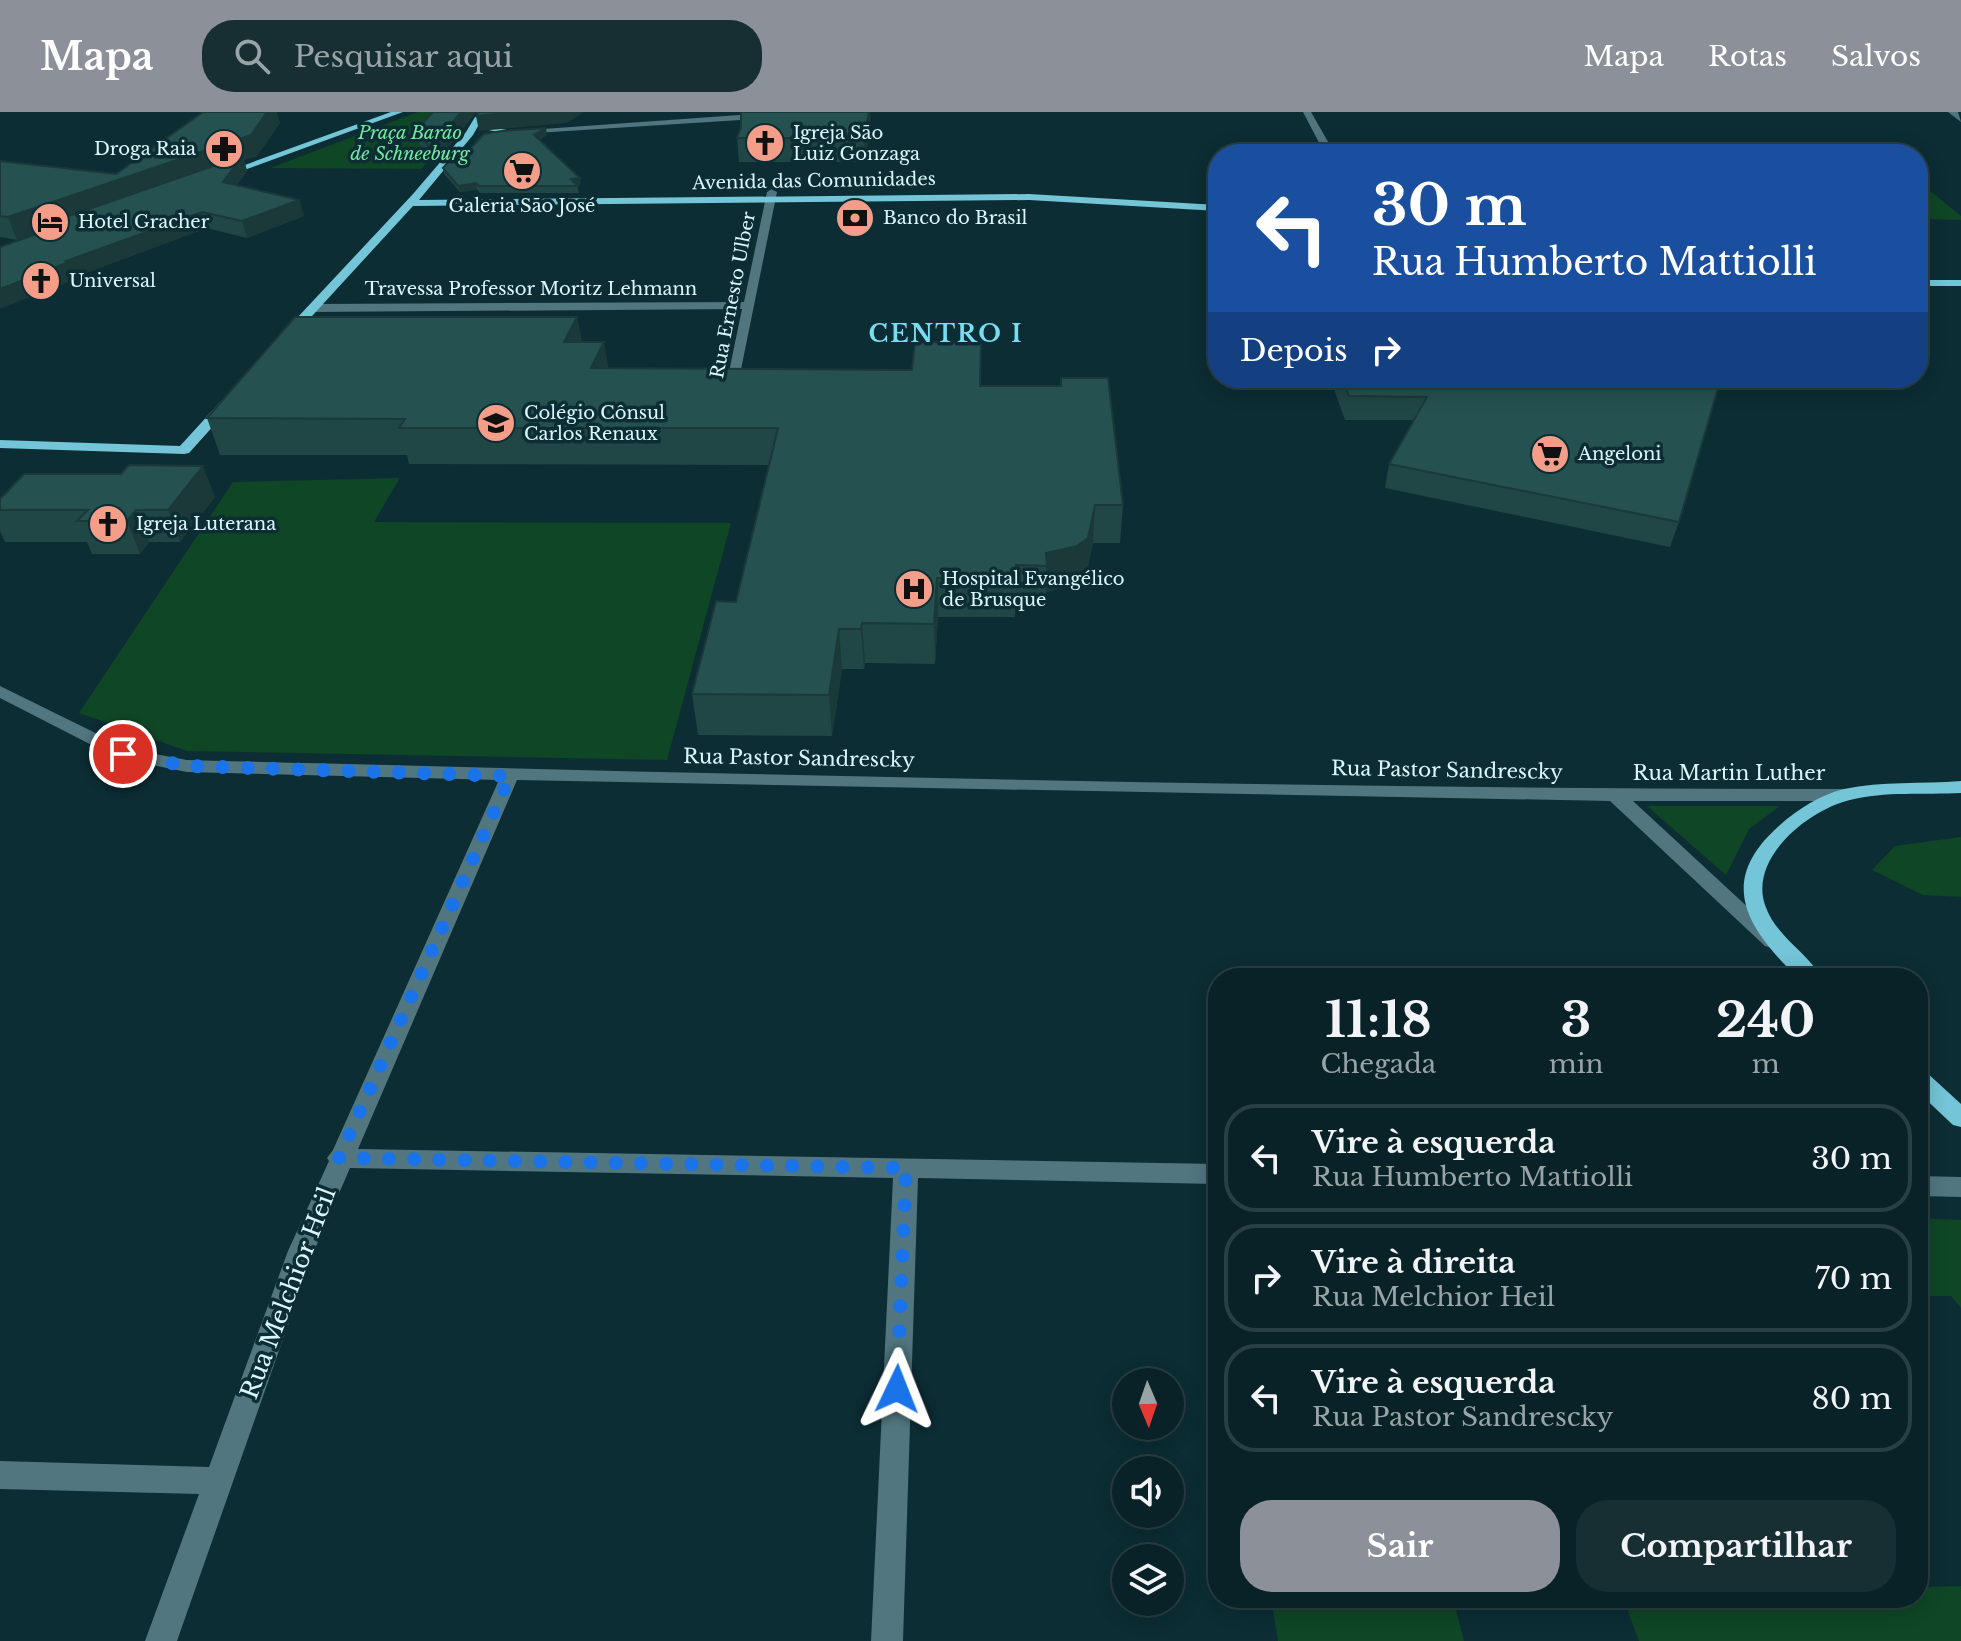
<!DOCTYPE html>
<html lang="pt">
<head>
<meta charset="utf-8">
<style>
	:root { --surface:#092227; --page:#172f33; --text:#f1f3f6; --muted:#99a4a7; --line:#293f44; --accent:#8c9099 }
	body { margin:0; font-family:"Libre Baskerville",serif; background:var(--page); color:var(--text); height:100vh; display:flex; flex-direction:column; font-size:30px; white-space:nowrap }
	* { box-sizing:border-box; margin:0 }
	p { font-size:26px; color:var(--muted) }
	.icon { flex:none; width:44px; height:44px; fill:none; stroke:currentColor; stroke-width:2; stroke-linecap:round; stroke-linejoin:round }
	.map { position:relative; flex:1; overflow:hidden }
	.drawer { position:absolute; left:1208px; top:856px; width:720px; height:640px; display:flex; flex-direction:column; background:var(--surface); border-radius:32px; box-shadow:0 4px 20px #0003,0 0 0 2px var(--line) }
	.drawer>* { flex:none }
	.banner { position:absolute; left:1208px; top:32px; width:720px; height:244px; border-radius:32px; box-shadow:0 4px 20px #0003,0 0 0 2px var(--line); background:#1a4fa0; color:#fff; overflow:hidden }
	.needle { width:52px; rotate:178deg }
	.controls { position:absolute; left:1112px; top:1256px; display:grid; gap:16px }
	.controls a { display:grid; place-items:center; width:72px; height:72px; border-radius:50%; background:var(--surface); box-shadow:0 4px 20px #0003,0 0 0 2px var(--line); font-size:40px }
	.pin { position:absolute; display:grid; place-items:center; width:68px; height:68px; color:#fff; margin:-34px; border:4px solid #fff; border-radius:50%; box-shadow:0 2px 8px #0007 }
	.me { position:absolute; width:88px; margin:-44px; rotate:2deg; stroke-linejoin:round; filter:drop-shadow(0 0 6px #0008) }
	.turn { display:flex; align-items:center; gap:28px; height:168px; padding:0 32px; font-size:36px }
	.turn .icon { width:104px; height:104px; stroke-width:2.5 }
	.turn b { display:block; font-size:56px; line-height:68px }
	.then { display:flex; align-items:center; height:76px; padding:0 32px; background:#0003; gap:16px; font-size:30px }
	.eta { display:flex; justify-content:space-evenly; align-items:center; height:136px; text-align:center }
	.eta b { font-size:48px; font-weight:700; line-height:56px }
	.cta { display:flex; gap:16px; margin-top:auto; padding:16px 32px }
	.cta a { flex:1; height:92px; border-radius:32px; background:var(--accent); color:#fff; font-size:32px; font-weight:700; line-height:92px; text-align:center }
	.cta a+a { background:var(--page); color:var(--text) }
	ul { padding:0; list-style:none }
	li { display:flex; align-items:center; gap:24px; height:108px; margin:0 16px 12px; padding:0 16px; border:4px solid var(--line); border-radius:32px }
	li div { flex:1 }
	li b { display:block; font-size:30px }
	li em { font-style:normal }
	header { display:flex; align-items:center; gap:48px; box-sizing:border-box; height:112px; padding:0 40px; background:var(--accent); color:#fff }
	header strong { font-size:38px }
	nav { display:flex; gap:44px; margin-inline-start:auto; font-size:28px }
	.search { width:560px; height:72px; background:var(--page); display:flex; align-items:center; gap:20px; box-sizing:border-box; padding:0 28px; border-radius:32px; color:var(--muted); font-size:30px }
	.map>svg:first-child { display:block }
</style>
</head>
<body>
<header>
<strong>Mapa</strong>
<div class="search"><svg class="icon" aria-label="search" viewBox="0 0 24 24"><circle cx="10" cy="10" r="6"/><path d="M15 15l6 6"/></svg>Pesquisar aqui</div>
<nav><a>Mapa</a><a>Rotas</a><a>Salvos</a></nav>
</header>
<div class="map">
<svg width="1961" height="1529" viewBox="0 0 1961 1529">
	<rect width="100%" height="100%" fill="#0c2d34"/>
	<g fill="#0f4626">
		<path d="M 418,0 L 468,0 L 472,4 L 421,57 L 270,56 Z"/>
		<path d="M 1918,69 L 1961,104 L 1961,108 L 1918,107 Z"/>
		<path d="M 400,366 L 374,410 L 731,411 L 667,648 L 187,639 L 79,601 L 233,370 Z"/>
		<path d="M 1647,694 L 1780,694 L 1749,717 L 1726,763 Z"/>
		<path d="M 1961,725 L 1961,785 L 1923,783 L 1872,758 L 1895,734 Z"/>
		<path d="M 1918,1106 L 1961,1108 L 1961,1196 L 1951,1184 L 1918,1184 Z"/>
		<path d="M 1961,1474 L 1961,1529 L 1639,1529 L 1623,1486 L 1918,1486 L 1918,1475 Z"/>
		<path d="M 1271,1486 L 1453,1486 L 1464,1529 L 1278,1529 Z"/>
	</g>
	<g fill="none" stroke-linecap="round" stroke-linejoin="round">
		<g fill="#51767f" fill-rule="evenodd">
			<path d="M 1303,0 L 1311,0 L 1335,42 L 1325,42 Z"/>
			<path d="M 1948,0 L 1958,0 L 1961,10 Z"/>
			<path d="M 767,1 L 770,6 L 520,22 L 515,19 Z"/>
			<path d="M 772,77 L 777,80 L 735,287 L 724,284 L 742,197 L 312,200 L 306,196 L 312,192 L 744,190 L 767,80 Z"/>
			<path d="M 0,574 L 128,637 L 187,648 C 739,662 1292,677 1844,677 L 1853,683 L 1844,689 L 1633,689 L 1779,824 L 1782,829 L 1772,836 L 1765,834 L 1610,689 L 517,668 L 358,1037 L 1218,1052 L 1218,1072 L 918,1066 L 903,1529 L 871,1529 L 893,1066 L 350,1056 L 314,1139 L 177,1529 L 145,1529 L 199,1382 L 0,1377 L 0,1349 L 209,1355 L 288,1139 L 329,1049 L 327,1046 L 333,1038 L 499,668 L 187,660 L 117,646 L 0,586 Z"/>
			<path d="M 1918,1064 L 1961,1065 L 1961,1085 L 1918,1084 Z"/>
		</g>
		<g fill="#73c5d7" fill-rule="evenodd">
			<path d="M 391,0 L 403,0 L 225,65 L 217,63 Z"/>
			<path d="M 478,0 L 486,0 L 473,23 L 419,88 L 1029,82 L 1218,93 L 1218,99 L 1029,88 L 413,94 L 290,228 L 282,228 L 282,222 L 413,82 L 466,20 Z"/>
			<path d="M 494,0 L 503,0 L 490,15 L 507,18 L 507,22 L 479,16 Z"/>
			<rect x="1918" y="168" width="43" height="6"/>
			<path d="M 222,288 L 234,291 L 189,341 L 184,342 L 0,336 L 0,328 L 180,334 Z"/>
			<path d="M 1961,669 L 1961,681 C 1924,683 1885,679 1850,688 C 1808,698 1749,746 1765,793 C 1776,825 1806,839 1822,866 L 1798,866 C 1746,815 1716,769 1780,713 C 1798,697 1820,683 1844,677 C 1882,669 1922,672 1961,669 Z"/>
			<path d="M 1918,957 L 1926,960 L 1961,992 L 1961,1015 L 1953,1013 L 1918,980 Z"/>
		</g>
	</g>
	<g fill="#204645">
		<path d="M 203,0 L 277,0 L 280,11 L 257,44 L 244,48 L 247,59 L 237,73 L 299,88 L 304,104 L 247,126 L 207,116 L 75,165 L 76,167 L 39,120 L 17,128 L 0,125 L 0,49 L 116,62 Z"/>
		<path d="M 433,0 L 476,0 L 435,52 L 420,34 L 416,18 Z"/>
		<path d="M 741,0 L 870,0 L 871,14 L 865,50 L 739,50 L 737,26 L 741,15 Z"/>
		<path d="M 547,23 L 539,28 L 581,72 L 577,73 L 579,81 L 480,81 L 477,78 L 460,80 L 444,62 L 443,56 L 470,37 Z"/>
		<path d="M 577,205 L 582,230 L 608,256 L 981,274 L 1060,274 L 1061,266 L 1123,393 L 1120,431 L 1093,431 L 1086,464 L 1075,473 L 1046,480 L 1045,493 L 1016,492 L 1015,505 L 938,505 L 935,552 L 865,551 L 864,557 L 842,557 L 832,624 L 698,623 L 692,582 L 736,490 L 769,353 L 409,352 L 407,343 L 220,343 L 207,306 Z"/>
		<path d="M 1330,266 L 1721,266 L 1679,410 L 1670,435 L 1385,376 L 1389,352 L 1414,308 L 1345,308 Z"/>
		<path d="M 215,385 L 180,430 L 149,430 L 140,442 L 92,442 L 87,430 L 5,430 L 0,419 L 0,398 Z"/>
	</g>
	<g fill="#1a3938">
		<path d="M 267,0 L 277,0 L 280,11 L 257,44 L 244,48 L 247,59 L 228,86 L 37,115 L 39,120 L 17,128 L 8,105 L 251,23 Z"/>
		<path d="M 461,0 L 476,0 L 435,52 L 431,36 Z"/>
		<path d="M 517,0 L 584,0 L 567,11 L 479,19 L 476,4 Z"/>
		<path d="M 869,0 L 870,0 L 871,14 L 865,50 L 864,26 Z"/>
		<path d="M 546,16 L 547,23 L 536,30 L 534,23 Z"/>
		<path d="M 580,66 L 581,72 L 572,74 L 571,67 Z"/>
		<path d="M 476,71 L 477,78 L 460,80 L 458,74 Z"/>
		<path d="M 299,88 L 304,104 L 247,126 L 242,109 Z"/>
		<path d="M 202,100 L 207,116 L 75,165 L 76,167 L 0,197 L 0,177 L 66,149 Z"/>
		<path d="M 577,205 L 583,239 L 564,230 Z"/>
		<path d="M 604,230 L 610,264 L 591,256 Z"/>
		<path d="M 203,354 L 215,385 L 180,430 L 168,398 Z"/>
		<path d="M 1095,393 L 1093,431 L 1086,464 L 1075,473 L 1046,480 L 1046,441 Z"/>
		<path d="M 136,398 L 149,430 L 140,442 L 127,409 Z"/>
		<path d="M 937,466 L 938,505 L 935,552 L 934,512 Z"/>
		<path d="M 862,511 L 865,551 L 864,557 L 861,517 Z"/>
		<path d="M 839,517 L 842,557 L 832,624 L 829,583 Z"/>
	</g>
	<g fill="#255150" stroke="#1a3938" stroke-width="2">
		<path d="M 203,0 L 267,0 L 251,23 L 8,105 L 0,104 L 0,49 L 116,62 Z"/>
		<path d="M 433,0 L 461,0 L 431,36 L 416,18 Z"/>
		<path d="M 478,0 L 517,0 L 476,4 Z"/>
		<path d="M 741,0 L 869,0 L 864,26 L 737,26 L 741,15 Z"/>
		<path d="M 546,16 L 534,23 L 580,66 L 571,67 L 578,74 L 479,74 L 476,71 L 458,74 L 443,56 L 460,36 L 470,37 L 484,22 L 502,19 Z"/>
		<path d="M 242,44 L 223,70 L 299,88 L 242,109 L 202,100 L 66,149 L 69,150 L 0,177 L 0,135 L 50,117 L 37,115 Z"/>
		<path d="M 295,205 L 577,205 L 564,230 L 604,230 L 591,256 L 912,258 L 915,230 L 981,230 L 980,274 L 1061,274 L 1061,266 L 1108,266 L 1123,393 L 1095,393 L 1088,426 L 1077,434 L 1046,441 L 1047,454 L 1016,453 L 1016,466 L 937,466 L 934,512 L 862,511 L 861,517 L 839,517 L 829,583 L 692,582 L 716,489 L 736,490 L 778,316 L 399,316 L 405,307 L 207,306 Z"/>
		<path d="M 1342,266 L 1721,266 L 1679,410 L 1389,352 L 1427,285 L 1349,284 Z"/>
		<path d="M 129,353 L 203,354 L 168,398 L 136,398 L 127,409 L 77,409 L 88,398 L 0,398 L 0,387 L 24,362 L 121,362 Z"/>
	</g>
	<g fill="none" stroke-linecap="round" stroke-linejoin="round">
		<path stroke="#1a73e8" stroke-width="14" stroke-dasharray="0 25.2" d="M 123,642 L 187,654 L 510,664 L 339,1046 L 906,1056 L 897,1277"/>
	</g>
	<defs>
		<symbol id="church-disc" viewBox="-11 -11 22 22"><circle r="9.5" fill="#f49e8a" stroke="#0c2d34"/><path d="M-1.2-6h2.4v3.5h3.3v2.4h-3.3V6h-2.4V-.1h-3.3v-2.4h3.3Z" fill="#111"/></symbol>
		<symbol id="pharmacy-disc" viewBox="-11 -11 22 22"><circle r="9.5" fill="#f49e8a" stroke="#0c2d34"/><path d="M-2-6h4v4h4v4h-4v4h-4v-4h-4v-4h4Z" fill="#111"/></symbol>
		<symbol id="supermarket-disc" viewBox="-11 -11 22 22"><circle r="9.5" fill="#f49e8a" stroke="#0c2d34"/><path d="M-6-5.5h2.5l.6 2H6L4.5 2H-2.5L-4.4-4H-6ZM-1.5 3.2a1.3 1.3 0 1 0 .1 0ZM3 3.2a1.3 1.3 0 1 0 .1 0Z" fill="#111"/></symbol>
		<symbol id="bank-disc" viewBox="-11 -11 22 22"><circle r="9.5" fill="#f49e8a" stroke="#0c2d34"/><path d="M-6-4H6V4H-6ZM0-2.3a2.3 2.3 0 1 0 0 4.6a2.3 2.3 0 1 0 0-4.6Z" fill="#111"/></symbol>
		<symbol id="hotel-disc" viewBox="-11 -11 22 22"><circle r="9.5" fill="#f49e8a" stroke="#0c2d34"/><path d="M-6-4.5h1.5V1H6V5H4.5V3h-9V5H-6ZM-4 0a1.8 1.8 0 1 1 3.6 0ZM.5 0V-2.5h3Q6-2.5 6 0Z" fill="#111"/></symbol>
		<symbol id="school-disc" viewBox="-11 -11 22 22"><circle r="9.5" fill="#f49e8a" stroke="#0c2d34"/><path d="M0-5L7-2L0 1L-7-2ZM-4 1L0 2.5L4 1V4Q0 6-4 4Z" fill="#111"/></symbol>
		<symbol id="hospital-disc" viewBox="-11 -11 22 22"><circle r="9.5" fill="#f49e8a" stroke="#0c2d34"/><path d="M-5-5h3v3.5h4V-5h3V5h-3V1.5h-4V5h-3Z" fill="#111"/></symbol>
	</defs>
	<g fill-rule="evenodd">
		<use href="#church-disc" x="743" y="9" width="44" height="44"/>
		<use href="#pharmacy-disc" x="202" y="15" width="44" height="44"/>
		<use href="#supermarket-disc" x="500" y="37" width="44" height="44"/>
		<use href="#bank-disc" x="833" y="84" width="44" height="44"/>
		<use href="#hotel-disc" x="28" y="88" width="44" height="44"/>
		<use href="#church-disc" x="19" y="147" width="44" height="44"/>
		<use href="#school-disc" x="474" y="289" width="44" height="44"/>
		<use href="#supermarket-disc" x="1528" y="320" width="44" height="44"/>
		<use href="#church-disc" x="86" y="390" width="44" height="44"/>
		<use href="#hospital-disc" x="892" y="455" width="44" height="44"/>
	</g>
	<g text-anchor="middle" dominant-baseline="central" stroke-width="7" stroke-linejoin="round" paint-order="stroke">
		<g font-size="18" font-style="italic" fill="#74eba0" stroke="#0c2d34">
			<text x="410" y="21">Praça Barão<tspan x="410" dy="21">de Schneeburg</tspan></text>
		</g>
		<g font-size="18" fill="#dbf6fc" stroke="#0c2d34" text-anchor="start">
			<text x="793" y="21">Igreja São<tspan x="793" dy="21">Luiz Gonzaga</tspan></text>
			<text x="196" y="37" text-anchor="end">Droga Raia</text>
			<text x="522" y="94" text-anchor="middle">Galeria São José</text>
			<text x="883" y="106">Banco do Brasil</text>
			<text x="78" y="110">Hotel Gracher</text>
			<text x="69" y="169">Universal</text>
			<text x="524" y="301">Colégio Cônsul<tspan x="524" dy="21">Carlos Renaux</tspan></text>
			<text x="1578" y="342">Angeloni</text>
			<text x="136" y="412">Igreja Luterana</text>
			<text x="942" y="467">Hospital Evangélico<tspan x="942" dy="21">de Brusque</tspan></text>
		</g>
		<g font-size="18" fill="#dbf6fc" stroke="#0c2d34">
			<text transform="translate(814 69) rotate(-1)">Avenida das Comunidades</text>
			<text x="531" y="177">Travessa Professor Moritz Lehmann</text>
			<text transform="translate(733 183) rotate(-79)">Rua Ernesto Ulber</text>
		</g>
		<g font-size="20" fill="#dbf6fc" stroke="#0c2d34">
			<text transform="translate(799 646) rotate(1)">Rua Pastor Sandrescky</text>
			<text transform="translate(1447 658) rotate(1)">Rua Pastor Sandrescky</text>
			<text x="1729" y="661">Rua Martin Luther</text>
		</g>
		<g font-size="24" font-weight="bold" letter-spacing="2" fill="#79dcf2" stroke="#0c2d34">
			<text x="946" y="221">CENTRO I</text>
		</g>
		<g font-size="24" fill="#dbf6fc" stroke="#0c2d34">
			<text transform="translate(288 1181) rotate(-69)">Rua Melchior Heil</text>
		</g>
	</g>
</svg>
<div class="controls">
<a><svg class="needle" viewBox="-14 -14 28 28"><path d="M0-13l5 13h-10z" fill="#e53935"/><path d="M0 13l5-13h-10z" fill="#99a4a7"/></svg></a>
<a><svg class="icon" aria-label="sound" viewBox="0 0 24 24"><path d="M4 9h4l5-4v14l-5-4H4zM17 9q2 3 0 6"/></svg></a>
<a><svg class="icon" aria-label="layers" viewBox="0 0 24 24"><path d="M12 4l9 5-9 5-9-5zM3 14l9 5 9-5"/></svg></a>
</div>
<div class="pin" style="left:123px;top:642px;background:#d93025"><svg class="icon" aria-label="arrive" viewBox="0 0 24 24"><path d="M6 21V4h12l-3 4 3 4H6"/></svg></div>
<svg class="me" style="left:897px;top:1277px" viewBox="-20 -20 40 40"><path d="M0-17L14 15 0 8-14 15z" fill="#1a73e8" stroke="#fff" stroke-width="4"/></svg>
<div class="banner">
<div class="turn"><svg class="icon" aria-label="left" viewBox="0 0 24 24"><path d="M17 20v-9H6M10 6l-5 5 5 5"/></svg><div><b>30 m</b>Rua Humberto Mattiolli</div></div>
<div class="then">Depois<svg class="icon" aria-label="right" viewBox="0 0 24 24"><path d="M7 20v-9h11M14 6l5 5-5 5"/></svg></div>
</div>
<section class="drawer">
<div class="eta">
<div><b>11:18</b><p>Chegada</p></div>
<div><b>3</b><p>min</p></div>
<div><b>240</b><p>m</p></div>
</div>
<ul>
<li><svg class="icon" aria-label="left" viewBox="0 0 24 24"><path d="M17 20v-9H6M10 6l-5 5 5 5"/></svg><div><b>Vire à esquerda</b><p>Rua Humberto Mattiolli</p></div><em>30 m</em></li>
<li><svg class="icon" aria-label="right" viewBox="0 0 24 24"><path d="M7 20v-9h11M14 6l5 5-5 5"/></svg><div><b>Vire à direita</b><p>Rua Melchior Heil</p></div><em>70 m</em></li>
<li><svg class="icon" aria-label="left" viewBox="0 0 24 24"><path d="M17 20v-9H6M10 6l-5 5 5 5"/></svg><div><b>Vire à esquerda</b><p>Rua Pastor Sandrescky</p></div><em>80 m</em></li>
</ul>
<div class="cta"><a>Sair</a><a>Compartilhar</a></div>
</section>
</div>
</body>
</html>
